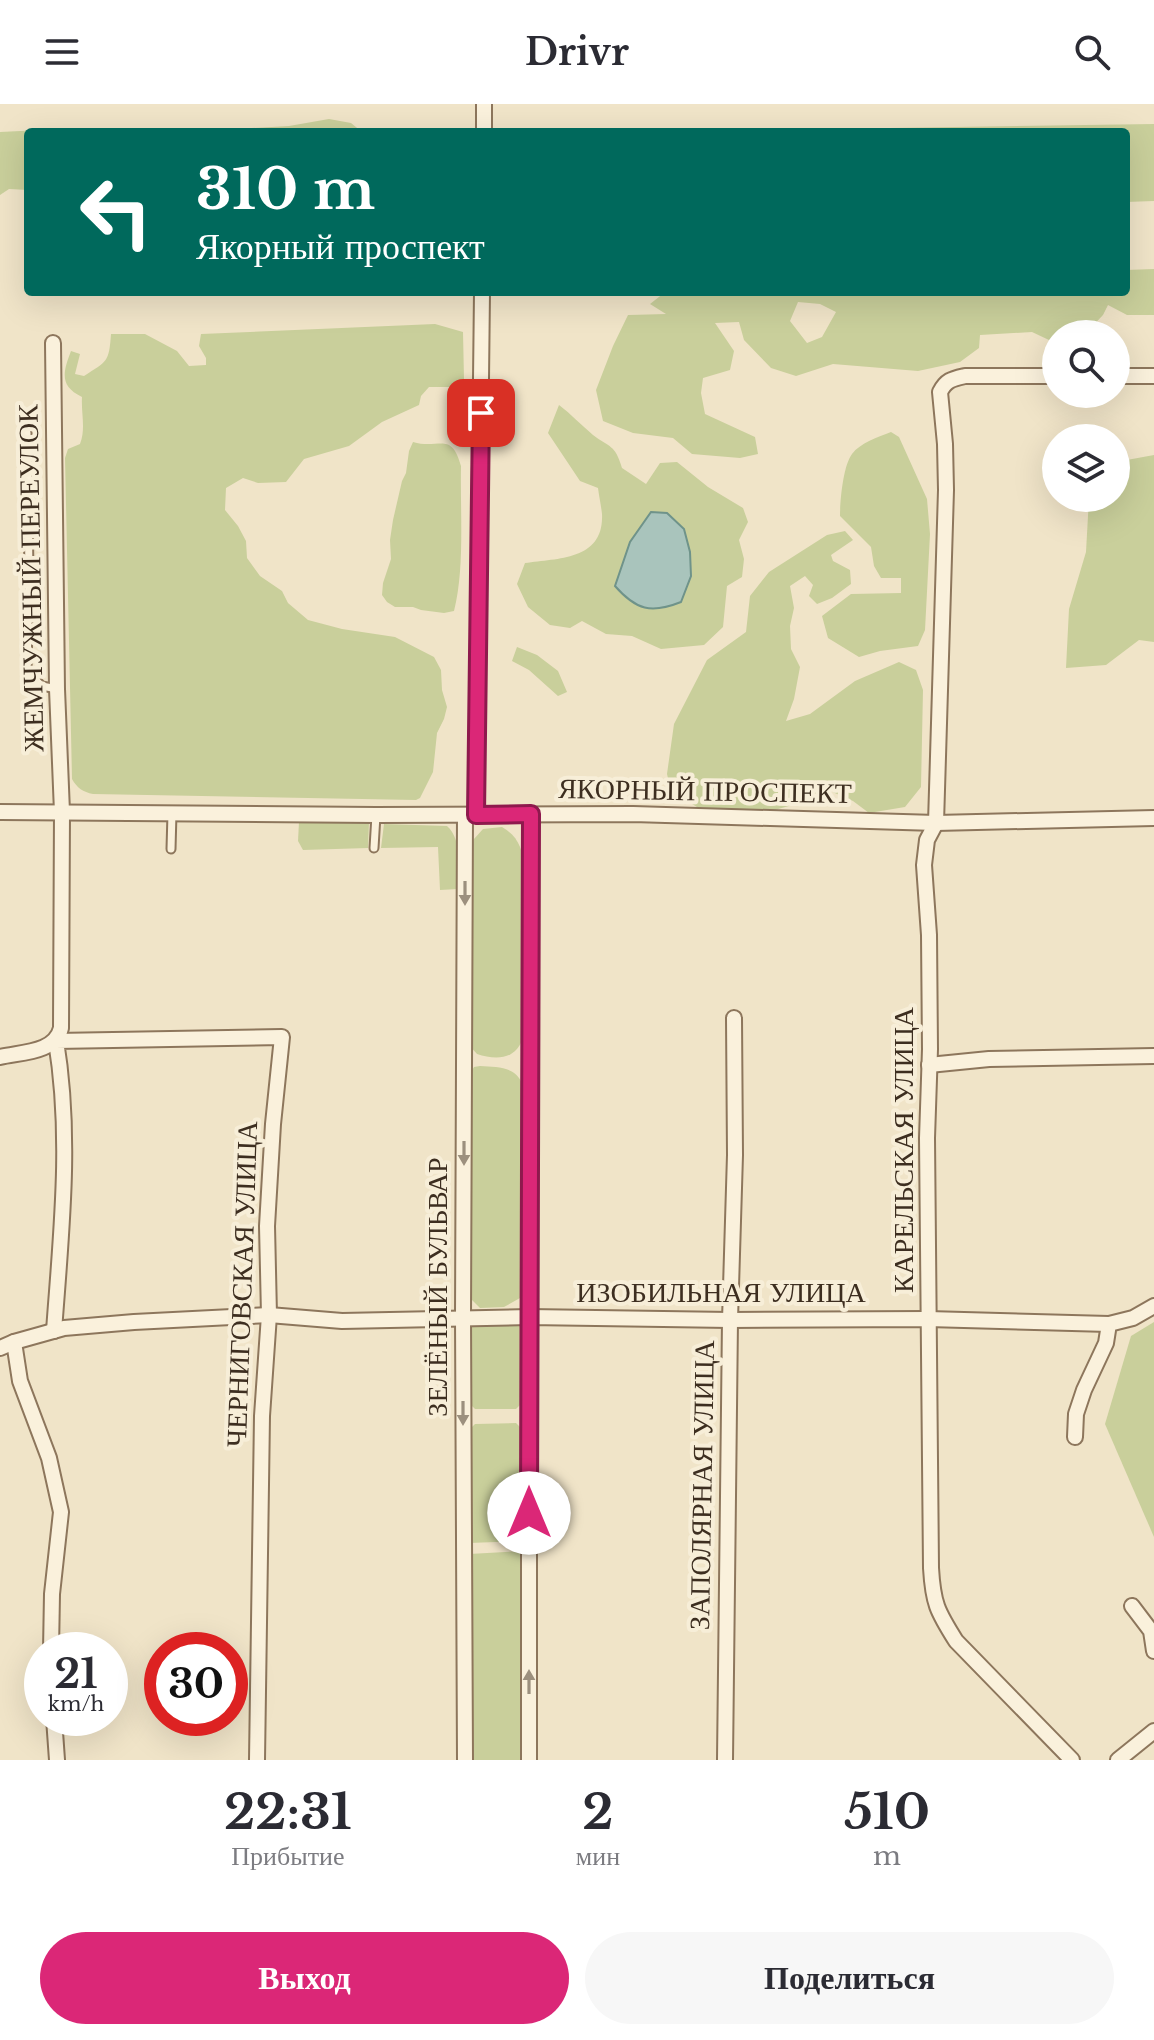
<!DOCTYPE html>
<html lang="ru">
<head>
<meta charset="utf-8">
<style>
	:root { --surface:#fff; --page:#f7f7f7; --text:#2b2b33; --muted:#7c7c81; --accent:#db2777 }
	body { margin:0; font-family:"Libre Baskerville",serif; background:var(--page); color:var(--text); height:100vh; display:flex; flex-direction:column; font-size:30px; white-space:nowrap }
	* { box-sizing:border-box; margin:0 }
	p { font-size:26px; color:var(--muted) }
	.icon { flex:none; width:44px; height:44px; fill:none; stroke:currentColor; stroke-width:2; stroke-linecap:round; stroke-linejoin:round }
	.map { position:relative; height:1656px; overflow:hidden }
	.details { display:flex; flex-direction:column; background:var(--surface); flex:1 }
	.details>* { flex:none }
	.top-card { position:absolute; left:24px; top:24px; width:1106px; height:168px; border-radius:8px; box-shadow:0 8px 32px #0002; background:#00695c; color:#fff; overflow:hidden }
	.tools { position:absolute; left:1042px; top:216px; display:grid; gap:16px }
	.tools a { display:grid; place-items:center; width:88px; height:88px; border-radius:50%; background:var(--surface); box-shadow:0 8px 32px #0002; font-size:40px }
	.speed { position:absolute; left:24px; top:1528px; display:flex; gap:16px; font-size:40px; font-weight:700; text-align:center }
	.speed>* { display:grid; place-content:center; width:104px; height:104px; border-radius:50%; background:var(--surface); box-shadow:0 8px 32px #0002; line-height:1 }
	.speed small { font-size:20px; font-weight:400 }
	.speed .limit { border:12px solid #d22; background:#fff; color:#111 }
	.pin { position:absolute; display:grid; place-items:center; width:68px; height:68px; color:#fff; margin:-34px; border-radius:16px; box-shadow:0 4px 12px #0006 }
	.me { position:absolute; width:88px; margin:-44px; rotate:0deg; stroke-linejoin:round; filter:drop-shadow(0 0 6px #0008) }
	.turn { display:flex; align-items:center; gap:28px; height:168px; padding:0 40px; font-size:36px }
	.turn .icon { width:104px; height:104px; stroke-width:2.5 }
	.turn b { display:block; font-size:56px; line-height:68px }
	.eta { display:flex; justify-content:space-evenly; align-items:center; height:136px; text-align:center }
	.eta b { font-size:48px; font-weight:800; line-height:56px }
	.action { display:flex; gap:16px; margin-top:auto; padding:16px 40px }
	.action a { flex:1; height:92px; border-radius:48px; background:var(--accent); color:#fff; font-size:32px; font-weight:800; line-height:92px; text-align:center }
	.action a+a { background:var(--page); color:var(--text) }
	header { display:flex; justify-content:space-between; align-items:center; height:104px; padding:0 40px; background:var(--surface); font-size:36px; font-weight:800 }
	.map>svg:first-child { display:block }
</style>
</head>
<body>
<header><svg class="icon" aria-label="menu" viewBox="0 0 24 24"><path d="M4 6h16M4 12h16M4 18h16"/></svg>Drivr<svg class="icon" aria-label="search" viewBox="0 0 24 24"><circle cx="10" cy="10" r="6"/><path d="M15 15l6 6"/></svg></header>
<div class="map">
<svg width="1154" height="1656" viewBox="0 0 1154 1656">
	<rect width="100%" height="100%" fill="#f0e4c8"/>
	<g fill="#c9cf9b" fill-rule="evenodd">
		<path d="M 329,15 L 351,19 L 362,28 L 181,28 L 289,22 Z"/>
		<path d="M 1154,20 L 1154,97 L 1126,98 L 1126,28 L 628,28 Z"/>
		<path d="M 62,25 L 86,28 L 177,28 L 28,28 L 28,86 L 9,85 L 0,91 L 0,28 Z"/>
		<path d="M 1154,165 L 1154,211 L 1127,211 L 1108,201 L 1103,211 L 1085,230 L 1056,230 L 1056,236 L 1049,236 L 1032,228 L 980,231 L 979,244 L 960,258 L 918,267 L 833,260 L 796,272 L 771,264 L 744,236 L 739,218 L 715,219 L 734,247 L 730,266 L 703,274 L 701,289 L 705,310 L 755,333 L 758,350 L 740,354 L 692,350 L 673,334 L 633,329 L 603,317 L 596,286 L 613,242 L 628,211 L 666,210 L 650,200 L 664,189 L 1126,188 L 1126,166 ZM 798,198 L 820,200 L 836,208 L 822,233 L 807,239 L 790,217 Z"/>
		<path d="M 435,220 L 463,228 L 464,275 L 458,283 L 429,283 L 421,292 L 419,301 L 382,318 L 349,342 L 304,355 L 286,378 L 258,379 L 243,374 L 226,384 L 225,406 L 238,422 L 246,437 L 247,454 L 260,472 L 282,487 L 288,499 L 308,516 L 342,525 L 395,533 L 434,553 L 441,566 L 442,586 L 447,603 L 444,615 L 437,629 L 433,668 L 420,694 L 416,696 L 93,690 C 83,688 77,684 72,675 L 65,354 L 68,345 L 80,340 C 86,325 81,309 82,293 C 59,282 63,268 71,247 L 80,250 L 75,270 L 84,272 C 107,257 109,259 111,230 L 145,230 L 177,247 L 189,262 L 206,261 L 206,254 L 199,242 L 201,230 Z"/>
		<path d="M 559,301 C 571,310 581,321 593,331 C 610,344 615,340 622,364 L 646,380 L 660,359 L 677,358 L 708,383 L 743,404 L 748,418 L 739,436 L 744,455 L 742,473 L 727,482 L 723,523 L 704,541 L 661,545 L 632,532 L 606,530 L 582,517 L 570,524 L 550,521 L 528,503 L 517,480 L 525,459 C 559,454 604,456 602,410 C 601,401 599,392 598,384 L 580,377 L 548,329 Z"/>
		<path d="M 891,328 L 899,333 L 927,395 L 930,430 L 925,526 L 918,542 L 880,547 L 859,553 L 828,534 L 822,512 L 851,490 L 901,489 L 901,474 L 881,474 L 874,462 L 871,443 L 840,412 C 840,397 843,362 852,350 C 860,339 878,333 891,328 Z"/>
		<path d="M 413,338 C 439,346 451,326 461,362 C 460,407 465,464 454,507 L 444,509 L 421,506 L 413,503 L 395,503 L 387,498 L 382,491 L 383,479 L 391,455 L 390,436 L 393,416 L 402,377 L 406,369 L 409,347 Z"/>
		<path d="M 1154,351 L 1154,538 L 1139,536 L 1106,561 L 1066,564 L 1069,505 L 1086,448 L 1089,394 L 1116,394 L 1116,358 Z"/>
		<path d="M 845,427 L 853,436 L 831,451 L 833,457 L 850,466 L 851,480 L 832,494 L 817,500 L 809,492 L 813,481 L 805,472 L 790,482 L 794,504 L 790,522 L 791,545 L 800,563 L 794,595 L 786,617 L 810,610 L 855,577 L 899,558 L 916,566 L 923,586 L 921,683 L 905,703 L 869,709 L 853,697 L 828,686 L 796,700 L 764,709 L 697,703 L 671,687 L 667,670 L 674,620 L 707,556 L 746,528 L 750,492 L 769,468 L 827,431 Z"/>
		<path d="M 517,543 L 537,551 L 558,567 L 567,588 L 558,592 L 529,566 L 512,557 Z"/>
		<path d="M 299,718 L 369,718 L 368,744 L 303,746 L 298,737 Z"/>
		<path d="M 384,720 L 447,722 C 463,736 458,766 458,785 L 440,786 L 438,743 L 381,744 Z"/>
		<path d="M 502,723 C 519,733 522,745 525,764 L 522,936 C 515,956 495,956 477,950 L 469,941 L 472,742 L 474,735 L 483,725 Z"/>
		<path d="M 480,962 C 497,963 514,962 522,979 L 521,1187 L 520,1194 L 504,1203 L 480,1204 L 472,1196 L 470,1191 L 469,972 L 474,963 Z"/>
		<path d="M 1154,1218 L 1154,1433 L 1105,1320 L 1131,1232 Z"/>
		<path d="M 520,1219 L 521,1300 L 516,1305 L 475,1305 L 469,1299 L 469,1220 Z"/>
		<path d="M 516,1319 L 520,1323 L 520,1437 L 469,1439 L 471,1324 L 475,1320 Z"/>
		<path d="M 521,1447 L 522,1656 L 471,1656 L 469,1450 Z"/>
	</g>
	<path fill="#a9c4bc" stroke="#6f938a" stroke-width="2" d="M 651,408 L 667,409 L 684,425 L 690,448 L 691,472 L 681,498 C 651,510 636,506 615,482 L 630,438 Z"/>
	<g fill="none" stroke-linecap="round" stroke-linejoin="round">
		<defs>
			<g id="service">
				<path d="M 27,329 L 29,469 L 27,568 L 42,582 L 57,585"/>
				<path d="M 374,744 L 376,711"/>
				<path d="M 171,745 L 172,709"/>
			</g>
			<g id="minor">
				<path d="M 484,28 L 484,0"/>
				<path d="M 1056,272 L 965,272 C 952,275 946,276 940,288 L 945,340 L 946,386 L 936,719 L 927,736 L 924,761 L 929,831 L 930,945 L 927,1034 L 931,1464 C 933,1499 937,1507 956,1537 L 1072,1656"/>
				<path d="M 1116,272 L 1154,272"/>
				<path d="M 0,708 L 376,711 L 633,710 L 936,719 L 1154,714"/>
				<path d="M 465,711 L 463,1213 L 465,1656"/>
				<path d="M 476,711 L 482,188"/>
				<path d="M 0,953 C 22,948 55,949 61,924 L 62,708 L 57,585 L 53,239"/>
				<path d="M 929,961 L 989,955 L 1154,952"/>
				<path d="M 54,1227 C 61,1130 72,1033 56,937 L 282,933 L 273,1020 L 267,1122 L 269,1211 L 262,1312 L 257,1656"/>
				<path d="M 14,1238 L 20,1277 L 49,1354 L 61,1408 L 52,1490 L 51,1546"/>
				<path d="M 0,1244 L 14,1238 L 64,1224 L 134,1218 L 269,1211 L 342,1217 L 529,1213 L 730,1216 L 928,1215 L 1109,1220"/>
				<path d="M 1075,1333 L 1076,1310 L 1084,1286 L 1106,1239 L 1109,1220 L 1133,1214 L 1154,1202"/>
				<path d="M 1132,1502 L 1151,1527 L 1154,1547"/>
				<path d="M 54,1614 L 57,1656"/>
				<path d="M 529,1656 L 529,1213 L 531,710"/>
				<path d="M 725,1656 L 730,1216 L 735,1051 L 734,914"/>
				<path d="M 1118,1656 L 1154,1627"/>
			</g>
		</defs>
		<use href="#service" stroke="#8d765c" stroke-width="11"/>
		<use href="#minor" stroke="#8d765c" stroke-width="18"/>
		<use href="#service" stroke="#faf1dc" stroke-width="7"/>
		<use href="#minor" stroke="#faf1dc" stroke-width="14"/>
	</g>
	<defs><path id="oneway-solid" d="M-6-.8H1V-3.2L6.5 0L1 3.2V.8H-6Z" transform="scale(2)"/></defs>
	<g fill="#9c907e">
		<use href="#oneway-solid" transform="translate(465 789) rotate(90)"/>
		<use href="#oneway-solid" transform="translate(464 1049) rotate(90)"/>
		<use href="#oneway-solid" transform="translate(463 1309) rotate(90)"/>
		<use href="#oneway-solid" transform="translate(529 1578) rotate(-90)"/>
	</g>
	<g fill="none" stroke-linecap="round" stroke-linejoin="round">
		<defs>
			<path id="route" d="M 481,309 L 476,711 L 531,710 L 529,1409"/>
		</defs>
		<use href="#route" stroke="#8e194d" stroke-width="20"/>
		<use href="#route" stroke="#db2777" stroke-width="14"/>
	</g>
	<g text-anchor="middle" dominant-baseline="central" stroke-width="8" stroke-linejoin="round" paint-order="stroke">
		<g font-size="28" fill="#3d2e20" stroke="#f7eed8">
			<text transform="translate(31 474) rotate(-91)">ЖЕМЧУЖНЫЙ ПЕРЕУЛОК</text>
			<text transform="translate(705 687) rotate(1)">ЯКОРНЫЙ ПРОСПЕКТ</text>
			<text transform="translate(903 1046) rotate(-90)">КАРЕЛЬСКАЯ УЛИЦА</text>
			<text transform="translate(242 1180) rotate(-88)">ЧЕРНИГОВСКАЯ УЛИЦА</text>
			<text transform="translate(437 1183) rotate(-90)">ЗЕЛЁНЫЙ БУЛЬВАР</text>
			<text x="721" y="1188">ИЗОБИЛЬНАЯ УЛИЦА</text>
			<text transform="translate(702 1381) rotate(-89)">ЗАПОЛЯРНАЯ УЛИЦА</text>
		</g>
	</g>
</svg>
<div class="tools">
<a><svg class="icon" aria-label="search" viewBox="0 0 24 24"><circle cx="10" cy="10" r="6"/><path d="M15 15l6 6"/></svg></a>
<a><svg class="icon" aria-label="layers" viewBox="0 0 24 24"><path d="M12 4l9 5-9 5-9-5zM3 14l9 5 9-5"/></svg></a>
</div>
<div class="speed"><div>21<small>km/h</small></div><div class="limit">30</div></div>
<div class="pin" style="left:481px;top:309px;background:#d93025"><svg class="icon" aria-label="arrive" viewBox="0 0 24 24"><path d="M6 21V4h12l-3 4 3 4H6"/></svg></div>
<svg class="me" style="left:529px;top:1409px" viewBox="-20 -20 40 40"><circle r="19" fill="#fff"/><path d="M0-13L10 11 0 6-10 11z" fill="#db2777"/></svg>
<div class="top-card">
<div class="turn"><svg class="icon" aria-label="left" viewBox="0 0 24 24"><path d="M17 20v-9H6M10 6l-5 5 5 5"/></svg><div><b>310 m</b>Якорный проспект</div></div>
</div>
</div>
<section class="details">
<div class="eta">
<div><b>22:31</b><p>Прибытие</p></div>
<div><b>2</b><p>мин</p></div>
<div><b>510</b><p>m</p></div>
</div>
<div class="action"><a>Выход</a><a>Поделиться</a></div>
</section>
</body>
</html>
